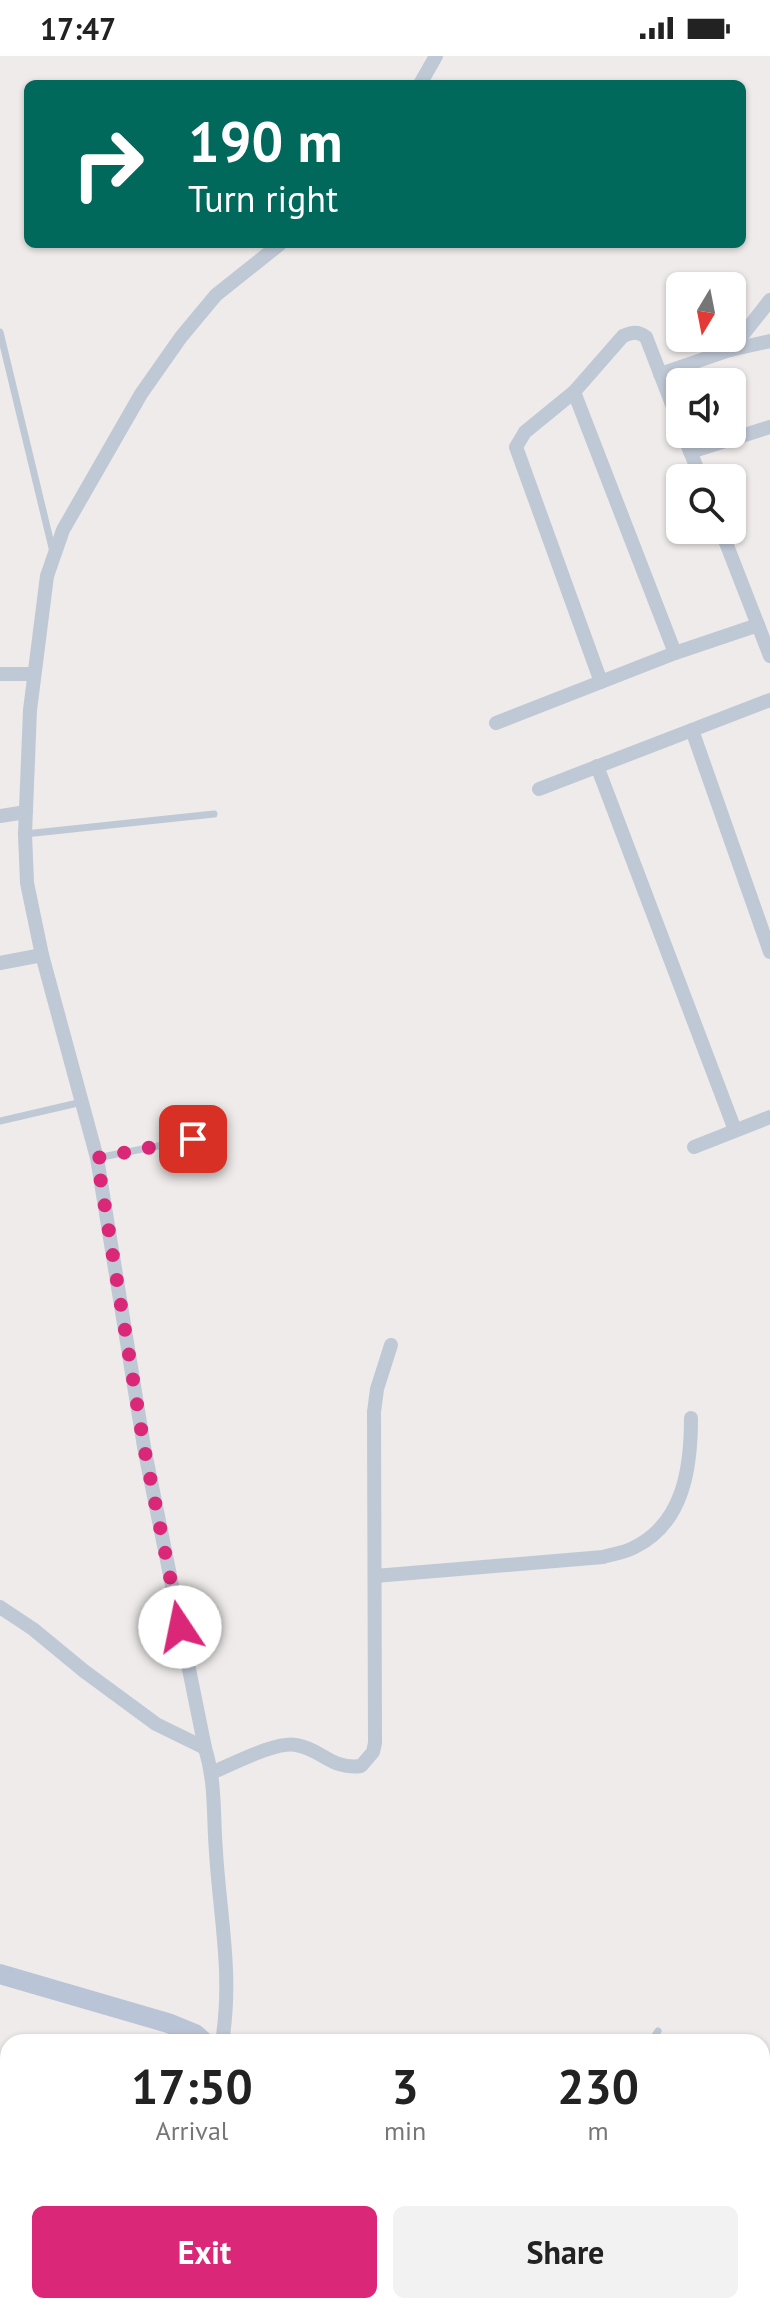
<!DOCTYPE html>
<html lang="en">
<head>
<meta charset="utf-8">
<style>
	:root { --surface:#fff; --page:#f2f2f2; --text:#222; --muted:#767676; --accent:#db2777 }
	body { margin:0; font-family:"PT Sans",sans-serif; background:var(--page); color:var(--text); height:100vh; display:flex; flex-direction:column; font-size:30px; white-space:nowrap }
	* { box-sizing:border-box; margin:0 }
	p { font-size:26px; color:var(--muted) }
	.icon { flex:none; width:44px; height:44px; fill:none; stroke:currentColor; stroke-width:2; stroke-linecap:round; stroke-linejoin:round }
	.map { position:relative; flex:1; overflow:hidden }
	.details { position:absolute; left:0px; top:1978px; width:770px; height:280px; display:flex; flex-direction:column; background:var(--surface); border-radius:24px 24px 0 0; box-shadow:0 2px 6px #0004 }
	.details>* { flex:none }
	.top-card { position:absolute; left:24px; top:24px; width:722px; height:168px; border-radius:12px; box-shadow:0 2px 6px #0004; background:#00695c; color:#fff; overflow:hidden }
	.needle { width:52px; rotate:190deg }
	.buttons { position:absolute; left:666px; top:216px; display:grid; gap:16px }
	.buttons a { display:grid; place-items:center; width:80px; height:80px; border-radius:12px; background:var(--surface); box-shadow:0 2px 6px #0004; font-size:40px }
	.pin { position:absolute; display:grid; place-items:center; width:68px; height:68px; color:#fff; margin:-34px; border-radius:16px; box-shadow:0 4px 12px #0006 }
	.me { position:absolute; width:88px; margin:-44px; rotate:349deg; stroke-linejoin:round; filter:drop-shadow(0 0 6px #0008) }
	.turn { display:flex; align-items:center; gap:28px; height:168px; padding:0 32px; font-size:36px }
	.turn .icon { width:104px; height:104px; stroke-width:2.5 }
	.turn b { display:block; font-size:56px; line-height:68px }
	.eta { display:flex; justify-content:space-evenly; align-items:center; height:136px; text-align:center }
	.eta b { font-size:48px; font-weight:700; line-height:56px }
	.primary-button { display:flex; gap:16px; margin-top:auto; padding:16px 32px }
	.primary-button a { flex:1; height:92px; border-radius:12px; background:var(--accent); color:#fff; font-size:32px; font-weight:700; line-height:92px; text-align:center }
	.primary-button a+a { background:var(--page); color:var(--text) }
	.status { display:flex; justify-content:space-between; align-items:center; height:56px; padding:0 40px; background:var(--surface); direction:ltr }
	.status svg { height:22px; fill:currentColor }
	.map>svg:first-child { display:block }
</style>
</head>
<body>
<div class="status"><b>17:47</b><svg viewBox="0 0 49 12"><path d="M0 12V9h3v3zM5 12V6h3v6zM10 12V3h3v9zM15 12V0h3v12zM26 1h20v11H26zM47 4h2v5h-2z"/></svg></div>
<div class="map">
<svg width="770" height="2258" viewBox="0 0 770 2258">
	<rect width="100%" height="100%" fill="#eeebea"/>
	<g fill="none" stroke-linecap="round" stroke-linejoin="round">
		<g stroke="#bfc8d5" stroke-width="7">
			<path d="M 0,276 L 53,496"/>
			<path d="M 25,778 L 214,758"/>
			<path d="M 0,1065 L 82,1046"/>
			<path d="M 97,1102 L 193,1083"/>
			<path d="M 651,1986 L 658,1975"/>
			<path d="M 538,2258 L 539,2250"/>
		</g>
		<g stroke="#bfc8d5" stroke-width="14">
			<path d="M 420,28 L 436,0"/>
			<path d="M 731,294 L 770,244"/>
			<path d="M 660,318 L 730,294 L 770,285"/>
			<path d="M 574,336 L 675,597"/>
			<path d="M 683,378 L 701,422"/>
			<path d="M 690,396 L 770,371"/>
			<path d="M 721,474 L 770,600"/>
			<path d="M 0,618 L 32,618"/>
			<path d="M 601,626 L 516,391 L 525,376 L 574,336 L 623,280 C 632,276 638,275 646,281 L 680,369"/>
			<path d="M 496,667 L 675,597 L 758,569"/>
			<path d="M 692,674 L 770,896"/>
			<path d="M 597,710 L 735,1074"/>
			<path d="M 539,733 L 770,644"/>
			<path d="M 0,760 L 26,756"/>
			<path d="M 0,907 L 42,899"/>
			<path d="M 694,1091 L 770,1061"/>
			<path d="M 375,1520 L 603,1501 C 612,1498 624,1497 633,1492 C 684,1468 691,1411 691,1362"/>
			<path d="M 0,1551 L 33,1573 L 84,1615 L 156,1668 L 205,1692"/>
			<path d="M 213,1716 C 233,1708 276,1685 296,1689 C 322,1693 331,1714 361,1710 L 373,1696 L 375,1687 L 374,1356 L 377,1333 L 391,1289"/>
			<path d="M 222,1986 C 233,1919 220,1862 216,1796 C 213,1760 216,1727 205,1692 L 144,1391 L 97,1102 L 42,899 L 27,827 L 25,778 L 30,654 L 47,520 L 63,474 L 141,338 L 181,281 L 216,239 L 280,188"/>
		</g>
		<g stroke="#bac4d7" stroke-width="20">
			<path d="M 0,1918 L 168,1967 L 195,1978 L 204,1986"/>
			<path d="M 321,2250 L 324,2258"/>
		</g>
	</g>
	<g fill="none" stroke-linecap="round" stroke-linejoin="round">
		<path stroke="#db2777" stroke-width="14" stroke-dasharray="0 25.2" d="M 180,1571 L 144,1391 L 97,1102 L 193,1083"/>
	</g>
</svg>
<div class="buttons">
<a><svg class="needle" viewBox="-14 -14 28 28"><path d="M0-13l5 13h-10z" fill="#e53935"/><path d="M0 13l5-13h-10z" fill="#767676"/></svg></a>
<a><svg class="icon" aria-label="sound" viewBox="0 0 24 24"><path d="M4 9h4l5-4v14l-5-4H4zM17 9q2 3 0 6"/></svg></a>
<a><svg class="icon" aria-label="search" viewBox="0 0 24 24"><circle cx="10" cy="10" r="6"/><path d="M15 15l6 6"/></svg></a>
</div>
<div class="pin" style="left:193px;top:1083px;background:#d93025"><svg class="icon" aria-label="arrive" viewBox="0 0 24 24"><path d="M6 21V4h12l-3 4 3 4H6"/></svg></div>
<svg class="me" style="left:180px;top:1571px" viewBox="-20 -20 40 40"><circle r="19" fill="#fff"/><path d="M0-13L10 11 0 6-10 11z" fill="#db2777"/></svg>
<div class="top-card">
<div class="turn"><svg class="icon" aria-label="right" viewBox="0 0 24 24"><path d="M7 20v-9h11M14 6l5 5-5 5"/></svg><div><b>190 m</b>Turn right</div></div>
</div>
<section class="details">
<div class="eta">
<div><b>17:50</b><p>Arrival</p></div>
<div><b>3</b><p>min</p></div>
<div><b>230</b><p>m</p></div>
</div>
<div class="primary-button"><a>Exit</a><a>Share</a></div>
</section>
</div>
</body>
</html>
